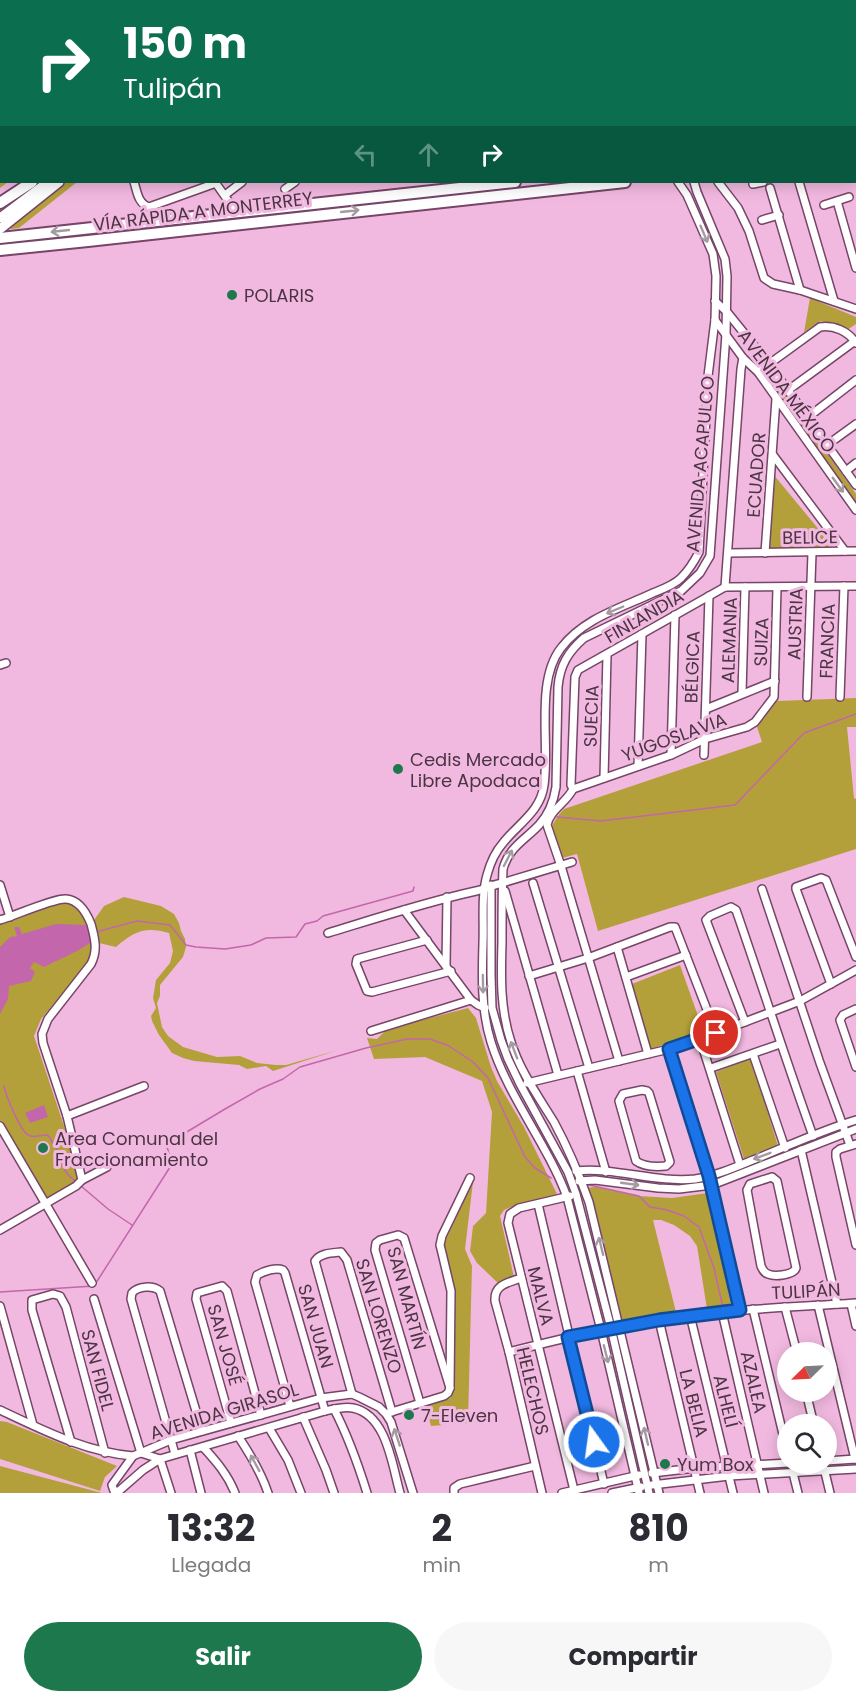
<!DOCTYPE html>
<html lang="es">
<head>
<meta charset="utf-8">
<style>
	:root { --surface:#fff; --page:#f7f7f7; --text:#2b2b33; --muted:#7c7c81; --accent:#1d784d }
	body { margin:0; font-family:Poppins,sans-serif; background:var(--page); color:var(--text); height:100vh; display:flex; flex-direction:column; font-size:22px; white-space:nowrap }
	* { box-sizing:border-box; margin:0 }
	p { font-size:20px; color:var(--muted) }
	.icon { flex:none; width:33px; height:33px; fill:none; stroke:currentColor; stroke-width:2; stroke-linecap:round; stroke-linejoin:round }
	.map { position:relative; height:1493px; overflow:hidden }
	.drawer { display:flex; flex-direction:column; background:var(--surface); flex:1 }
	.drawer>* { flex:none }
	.hud { position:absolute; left:0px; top:0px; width:856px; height:183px; box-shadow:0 3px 15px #0003; background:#0b6e4f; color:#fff; overflow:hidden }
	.needle { width:39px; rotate:246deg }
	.tools { position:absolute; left:777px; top:1342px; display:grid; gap:12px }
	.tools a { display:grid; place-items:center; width:60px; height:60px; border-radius:50%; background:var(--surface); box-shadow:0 3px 15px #0003; font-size:30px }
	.pin { position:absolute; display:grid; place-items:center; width:51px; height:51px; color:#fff; margin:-26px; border:3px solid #fff; border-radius:50%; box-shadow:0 2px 6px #0007 }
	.me { position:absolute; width:66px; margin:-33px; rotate:346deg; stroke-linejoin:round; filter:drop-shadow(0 0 4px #0008) }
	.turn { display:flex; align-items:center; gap:21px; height:126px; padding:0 24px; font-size:27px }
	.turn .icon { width:78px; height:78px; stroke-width:2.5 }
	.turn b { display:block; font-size:42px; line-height:51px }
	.lanes { display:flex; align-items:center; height:57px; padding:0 24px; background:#0003; justify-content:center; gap:30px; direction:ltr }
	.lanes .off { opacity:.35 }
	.eta { display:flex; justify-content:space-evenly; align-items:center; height:102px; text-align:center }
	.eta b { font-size:36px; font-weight:700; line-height:42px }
	.button { display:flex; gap:12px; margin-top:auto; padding:12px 24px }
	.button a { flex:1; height:69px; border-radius:36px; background:var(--accent); color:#fff; font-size:24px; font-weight:700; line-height:69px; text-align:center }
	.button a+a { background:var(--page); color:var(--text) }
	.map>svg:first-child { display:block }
</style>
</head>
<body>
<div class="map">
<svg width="856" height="1493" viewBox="0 0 856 1493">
	<rect width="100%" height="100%" fill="#f2b9e0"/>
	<g fill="#b4a03b">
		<path d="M 0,0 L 132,0 L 132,1 L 2,2 L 2,182 L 8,182 L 0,188 Z"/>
		<path d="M 641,0 L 853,0 L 854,1 L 641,2 Z"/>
		<path d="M 66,182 L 77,182 L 19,228 L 11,229 L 10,227 Z"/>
		<path d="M 810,298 L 856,317 L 856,324 L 847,330 L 821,321 L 804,332 Z"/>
		<path d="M 768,371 L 856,494 L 856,506 L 762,377 Z"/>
		<path d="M 773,474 L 835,549 L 767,550 Z"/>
		<path d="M 856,698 L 856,727 L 847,727 L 854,798 L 856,799 L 856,849 L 598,931 L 577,854 L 562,858 L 551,828 L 557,817 L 564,809 L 762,742 L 757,727 L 777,701 Z"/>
		<path d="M 124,897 L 161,906 L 174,914 L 179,923 L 181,931 L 185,939 L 186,947 L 183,957 L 160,985 L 160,996 L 157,1003 L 162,1027 L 168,1036 L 183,1047 L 217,1057 L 240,1056 L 257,1063 L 276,1065 L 286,1065 L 338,1050 L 273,1071 L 266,1066 L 247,1069 L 239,1065 L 194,1061 L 183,1058 L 172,1053 L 159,1035 L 152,1021 L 151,1016 L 156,1008 L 153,998 L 156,980 L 170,963 L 173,951 L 169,933 C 146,926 134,931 116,947 L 99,943 L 92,923 L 104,906 Z"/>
		<path d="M 63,902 L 74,905 L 84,916 L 94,945 L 91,961 L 41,1019 L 34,1036 L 81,1177 L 79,1182 L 47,1203 L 0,1121 L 0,922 Z"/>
		<path d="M 680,965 L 704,1033 L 649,1049 L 632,984 Z"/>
		<path d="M 468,1008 L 476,1018 L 491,1067 L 497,1081 L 524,1127 L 557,1194 L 511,1207 L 504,1210 L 500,1216 L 514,1277 L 498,1283 L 477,1263 L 470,1251 L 473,1226 L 486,1213 L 492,1112 L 482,1081 L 425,1057 L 374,1059 L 367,1038 L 377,1039 L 387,1029 Z"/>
		<path d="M 751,1058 L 778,1146 L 744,1159 L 716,1072 Z"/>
		<path d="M 473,1182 L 465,1249 L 472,1266 L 468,1423 L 431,1426 L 426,1406 L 451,1398 L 453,1291 L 442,1248 Z"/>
		<path d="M 596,1187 L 639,1196 L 672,1198 L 708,1193 L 731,1306 L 707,1309 L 697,1246 L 690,1236 L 674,1225 L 661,1220 L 653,1220 L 676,1312 L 622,1321 L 591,1198 L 585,1188 Z"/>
		<path d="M 0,1421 L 7,1422 L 117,1466 L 105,1477 L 100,1491 L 0,1459 Z"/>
		<path d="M 0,1466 L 102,1493 L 0,1493 Z"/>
	</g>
	<g fill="#c366ab">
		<path d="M 56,924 L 87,925 L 93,941 L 79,950 L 44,967 L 34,962 L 30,968 L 35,972 L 31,981 L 9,986 L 8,999 L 0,1014 L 0,947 L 10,937 L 17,936 L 14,927 L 19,927 L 22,934 Z"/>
		<path d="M 44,1105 L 48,1117 L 30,1123 L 25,1113 Z"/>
	</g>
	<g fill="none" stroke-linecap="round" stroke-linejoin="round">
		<g stroke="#c366ab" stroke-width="1.5">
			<path d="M 847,0 L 848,2"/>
			<path d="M 855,16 L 856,17"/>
			<path d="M 557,817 L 601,821 L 735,805 L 804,733 L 856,714"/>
			<path d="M 96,932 L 137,921 L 170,925 L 186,945 L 196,947 L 225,949 L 251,945 L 266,938 L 296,937 L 305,924 L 317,921 L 323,916 L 413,891 L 414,887"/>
			<path d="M 4,1086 C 6,1096 20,1130 28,1135 C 35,1139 41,1134 48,1135 C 51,1141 56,1146 58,1152 C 63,1166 63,1172 75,1181"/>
			<path d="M 589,1185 L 639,1196 L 650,1207 L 667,1210 L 684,1216 L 699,1227 L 714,1268 L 723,1308"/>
			<path d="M 81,1186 L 108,1209 L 132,1225"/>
			<path d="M 0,1292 L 94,1286 L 172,1164 L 167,1147 L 180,1136 L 225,1109 L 260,1089 L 283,1079 L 300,1067 L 366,1048 L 407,1039 L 430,1039 L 449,1046 L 473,1062 L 488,1078 L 525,1157 L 535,1168 L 551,1178"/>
		</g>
		<defs>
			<g id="minor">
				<path d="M 138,0 L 138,2"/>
				<path d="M 180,0 L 181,2"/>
				<path d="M 221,0 L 222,2"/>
				<path d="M 346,0 L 348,2"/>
				<path d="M 487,0 L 488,2"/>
				<path d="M 501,0 L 502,2"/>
				<path d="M 636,0 L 637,2"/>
				<path d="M 194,2 L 196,0"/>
				<path d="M 250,2 L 251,0"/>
				<path d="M 309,2 L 311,0"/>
				<path d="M 364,2 L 366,0"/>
				<path d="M 417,2 L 419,0"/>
				<path d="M 472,2 L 473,0"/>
				<path d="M 521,2 L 523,0"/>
				<path d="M 855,161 L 856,161"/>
				<path d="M 134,182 C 137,191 138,204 149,207 L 216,183"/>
				<path d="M 215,182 L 236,212"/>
				<path d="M 718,182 L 738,208 L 749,231 L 764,278 L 773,284 L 800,290 L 856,309"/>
				<path d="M 799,182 L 834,301"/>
				<path d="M 753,184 L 763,182"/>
				<path d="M 770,188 L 800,290"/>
				<path d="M 285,189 L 295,182"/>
				<path d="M 225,195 L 242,182"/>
				<path d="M 837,201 L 856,268"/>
				<path d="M 824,205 L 849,197"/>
				<path d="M 762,220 L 779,215"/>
				<path d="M 715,301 L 727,312 L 769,364 L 856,485"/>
				<path d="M 715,320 L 743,358 L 758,372 L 856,510"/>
				<path d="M 758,372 L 820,327 C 834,325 848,331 856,343"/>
				<path d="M 787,391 L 855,341"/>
				<path d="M 807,418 L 856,380"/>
				<path d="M 827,445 L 856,424"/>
				<path d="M 773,455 L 845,551"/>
				<path d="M 846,471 L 856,463"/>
				<path d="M 729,553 L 856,551"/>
				<path d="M 765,553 L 776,399"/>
				<path d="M 725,587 L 741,369 L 743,358"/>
				<path d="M 725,587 L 856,586"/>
				<path d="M 0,665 L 6,663"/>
				<path d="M 742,693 L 745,587"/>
				<path d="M 807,697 L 812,553"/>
				<path d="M 840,697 L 844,586"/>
				<path d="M 706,709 L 775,681"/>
				<path d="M 671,755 L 675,615"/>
				<path d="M 704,755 L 709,596"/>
				<path d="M 638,766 L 642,634"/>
				<path d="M 604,778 L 607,655"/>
				<path d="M 573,789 L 671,755 L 705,739 L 747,727 L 755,722 L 774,697 L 777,588"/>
				<path d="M 573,789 C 567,802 549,811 547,825 L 561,866 L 619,1061"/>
				<path d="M 573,789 L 571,785 L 575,677 L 578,670 L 725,587"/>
				<path d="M 533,883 L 589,1068"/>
				<path d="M 0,885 L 10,917"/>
				<path d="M 491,885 L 491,975 L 492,1008 L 501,1040 L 508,1059 L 520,1084 L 568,1172 L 576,1194 L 611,1328 L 649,1493"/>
				<path d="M 762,889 L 820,1063 L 850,1145"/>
				<path d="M 505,891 L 558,1075"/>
				<path d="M 404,910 L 471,1000 L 478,1005 L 485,1008"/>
				<path d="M 0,920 C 14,916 54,898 66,899 C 79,900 87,914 91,924 C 95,939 98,950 91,964 L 48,1019 L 42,1034 L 43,1043 L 67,1116 L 82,1180 L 76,1186 L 0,1230"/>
				<path d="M 328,933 C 377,918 426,902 476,891 C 485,889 493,885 502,883 L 572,862"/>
				<path d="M 427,940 L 357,959 L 356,964 L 367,991 L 372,992 L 451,971"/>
				<path d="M 617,947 L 648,1054"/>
				<path d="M 446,965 L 447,897"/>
				<path d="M 529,976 L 588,958 L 670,927 L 675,927 L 716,1033"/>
				<path d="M 626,977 L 686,955"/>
				<path d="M 831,984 L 796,889 L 796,887 L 821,878 L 826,880 L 856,957"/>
				<path d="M 856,1009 L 843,1015 L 840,1020 L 856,1067"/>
				<path d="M 745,1022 L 706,920 L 710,916 L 731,907 L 736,910 C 762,985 786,1061 813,1136"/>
				<path d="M 371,1031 L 471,1000"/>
				<path d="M 700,1039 L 740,1165"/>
				<path d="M 669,1049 L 709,1176 L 740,1310"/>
				<path d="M 753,1054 L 785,1148"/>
				<path d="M 711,1068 L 780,1044"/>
				<path d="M 577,1071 L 606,1172"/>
				<path d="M 527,1083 L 669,1049 L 700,1039 L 800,1001 L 856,970"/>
				<path d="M 642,1090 L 647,1091 L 649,1093 L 670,1162 L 666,1166 C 656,1167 644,1167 636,1161 L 619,1101 L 623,1094 Z"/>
				<path d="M 67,1116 L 144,1086"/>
				<path d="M 0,1126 L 92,1283"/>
				<path d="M 856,1144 L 840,1149 L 836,1152 L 836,1157 L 856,1245"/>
				<path d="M 801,1150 L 837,1304"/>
				<path d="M 576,1171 C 616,1167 655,1183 695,1179 C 714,1176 731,1169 748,1162 C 784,1148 819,1131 856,1120"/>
				<path d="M 772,1177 L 777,1181 L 796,1268 L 795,1270 C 790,1275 775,1277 768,1274 C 764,1273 763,1270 761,1266 L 747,1190 L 750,1184 Z"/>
				<path d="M 82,1180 L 107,1167"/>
				<path d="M 579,1181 L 595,1180 L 658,1188 L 679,1189 L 712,1185 L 856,1129"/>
				<path d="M 570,1196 L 519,1208 L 510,1214 L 508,1223 L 574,1490"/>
				<path d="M 538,1204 L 604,1484"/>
				<path d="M 521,1278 C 508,1283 494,1284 495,1301 L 509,1352 L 542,1493"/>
				<path d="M 94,1299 L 141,1453 L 160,1459 L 171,1493"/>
				<path d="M 851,1304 L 856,1326"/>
				<path d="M 818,1305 L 855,1459"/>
				<path d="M 0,1306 L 33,1425"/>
				<path d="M 785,1307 L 797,1353"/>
				<path d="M 753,1309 L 788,1455"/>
				<path d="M 722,1312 L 764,1493"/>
				<path d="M 690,1315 L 733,1493"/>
				<path d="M 659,1320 L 700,1493"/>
				<path d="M 509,1352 C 568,1337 627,1323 688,1316 C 744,1308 800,1307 856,1303"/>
				<path d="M 806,1392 L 814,1425"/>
				<path d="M 352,1394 L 315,1261 C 320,1253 332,1253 341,1252 L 347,1260 L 392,1412"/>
				<path d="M 420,1403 L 375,1250 L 376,1243 L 380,1240 L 398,1235 L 404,1238 L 450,1388"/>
				<path d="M 290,1406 L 255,1282 L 257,1275 C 264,1271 276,1267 283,1270 L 285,1273 L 325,1411"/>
				<path d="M 334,1409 C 348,1436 358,1464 367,1493"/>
				<path d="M 0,1410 C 43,1430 85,1452 133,1456"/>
				<path d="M 388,1413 L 444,1396 L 448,1393 L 450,1388 L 451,1291 L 442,1253 L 440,1245 L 442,1236 L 470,1178"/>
				<path d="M 303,1417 L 326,1470 L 334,1493"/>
				<path d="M 231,1423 L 196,1299 L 197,1293 L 222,1286 L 227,1291 L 261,1415"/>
				<path d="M 269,1428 L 288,1460 L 301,1493"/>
				<path d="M 238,1436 C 250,1454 261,1472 268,1493"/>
				<path d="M 71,1442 L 32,1310 L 32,1300 L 53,1294 L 60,1296 L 66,1307 L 105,1453"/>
				<path d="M 203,1447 C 216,1461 228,1475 235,1493"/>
				<path d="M 190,1450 L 201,1493"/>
				<path d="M 175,1454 L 131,1299 L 132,1293 C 138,1286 153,1285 160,1291 L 202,1431"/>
				<path d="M 826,1461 L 856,1459"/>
				<path d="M 823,1464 L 830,1493"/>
				<path d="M 652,1473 L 695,1468 L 788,1463"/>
				<path d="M 793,1473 L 798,1493"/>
				<path d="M 652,1485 L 729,1476 L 856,1469"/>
				<path d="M 400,1493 C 392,1465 387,1415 353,1408 C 344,1406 334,1409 325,1411 L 160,1459 L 143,1470 L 119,1491 L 114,1491 L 112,1485 L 133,1456 L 171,1440 L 321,1398 L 352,1394 L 359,1397 L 379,1407 L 386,1414 L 391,1422 L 413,1493"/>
				<path d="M 454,1493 L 454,1488 L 460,1484 L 535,1466"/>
				<path d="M 562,1493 L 639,1475"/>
				<path d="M 612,1493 L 641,1487"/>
				<path d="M 639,1493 L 601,1330 L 567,1197 C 547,1143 508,1097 491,1042 C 481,1010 482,977 483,943 C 484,921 481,896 487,875 C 490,864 495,852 503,843 C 518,824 541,811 544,785 C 550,744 535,681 561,648 C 584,618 621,608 653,593 C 663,589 674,585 681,578 C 689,570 694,562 699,552 L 708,376 L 715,320 L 716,276 L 713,254 L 687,195 L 678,182"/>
				<path d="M 659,1493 L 589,1202 C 579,1174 568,1148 554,1122 C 538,1096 520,1071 511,1042 C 500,1009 501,976 502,942 C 502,917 502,893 503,869 C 509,847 525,840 539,825 C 548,815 554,800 556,787 L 558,687 C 560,665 568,652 584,638 L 681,591 L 700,573 L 710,556 L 726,334 L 727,276 L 725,259 L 697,192 L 694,182"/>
			</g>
			<g id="major">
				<path d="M 271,2 L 273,0"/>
				<path d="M 283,2 L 285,0"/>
				<path d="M 0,218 L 48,182"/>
				<path d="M 0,229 L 59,182"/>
			</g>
			<g id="highway">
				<path d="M 855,137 L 856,136"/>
				<path d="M 855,149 L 856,149"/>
				<path d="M 0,203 L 32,182"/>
				<path d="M 0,238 L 515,182"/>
				<path d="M 0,250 L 88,241 L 625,182"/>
			</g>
		</defs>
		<use href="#minor" stroke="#764568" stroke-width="10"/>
		<use href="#major" stroke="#764568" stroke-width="12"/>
		<use href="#highway" stroke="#764568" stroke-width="14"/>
		<use href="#minor" stroke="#fff" stroke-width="7"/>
		<use href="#major" stroke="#fff" stroke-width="9"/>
		<use href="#highway" stroke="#fff" stroke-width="10"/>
	</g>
	<defs><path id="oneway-shaft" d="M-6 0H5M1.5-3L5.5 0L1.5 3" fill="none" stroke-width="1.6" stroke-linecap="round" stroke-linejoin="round" transform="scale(1.5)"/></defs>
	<g stroke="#a59aa2">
		<use href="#oneway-shaft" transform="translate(350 211) rotate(-6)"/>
		<use href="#oneway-shaft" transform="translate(60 231) rotate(174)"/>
		<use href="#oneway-shaft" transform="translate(704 234) rotate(67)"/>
		<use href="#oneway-shaft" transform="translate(838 485) rotate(54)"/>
		<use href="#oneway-shaft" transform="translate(615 610) rotate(157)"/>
		<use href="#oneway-shaft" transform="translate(508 858) rotate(-63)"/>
		<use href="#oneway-shaft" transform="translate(483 984) rotate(89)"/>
		<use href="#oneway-shaft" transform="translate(514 1050) rotate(-111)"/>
		<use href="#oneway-shaft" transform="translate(762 1156) rotate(159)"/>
		<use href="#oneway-shaft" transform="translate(630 1184) rotate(8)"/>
		<use href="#oneway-shaft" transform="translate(601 1246) rotate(-104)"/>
		<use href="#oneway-shaft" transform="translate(606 1354) rotate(76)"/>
		<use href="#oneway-shaft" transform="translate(646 1436) rotate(-103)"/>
		<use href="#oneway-shaft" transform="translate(397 1437) rotate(-108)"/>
		<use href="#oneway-shaft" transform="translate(255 1463) rotate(-119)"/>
	</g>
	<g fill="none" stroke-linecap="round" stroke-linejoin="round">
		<defs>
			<path id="route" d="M 594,1442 L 568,1337 L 659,1320 L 740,1310 L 709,1176 L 669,1049 L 716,1033"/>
		</defs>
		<use href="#route" stroke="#114b97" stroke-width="15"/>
		<use href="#route" stroke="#1a73e8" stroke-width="10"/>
	</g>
	<g fill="#1d784d" stroke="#f2b9e0" stroke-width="2">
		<circle cx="232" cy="295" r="6"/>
		<circle cx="398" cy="769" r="6"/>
		<circle cx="43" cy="1148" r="6"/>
		<circle cx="409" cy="1415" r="6"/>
		<circle cx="665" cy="1464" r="6"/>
	</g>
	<g text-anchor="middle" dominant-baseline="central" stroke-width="6" stroke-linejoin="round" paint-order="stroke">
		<g font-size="18" fill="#4b3444" stroke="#f2b9e0">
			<text transform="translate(203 211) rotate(-7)">VÍA RÁPIDA A MONTERREY</text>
			<text transform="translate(787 391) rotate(53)">AVENIDA MÉXICO</text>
			<text transform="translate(700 464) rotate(-85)">AVENIDA ACAPULCO</text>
			<text transform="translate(756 475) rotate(-86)">ECUADOR</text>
			<text transform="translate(810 537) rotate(-1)">BELICE</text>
			<text transform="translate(644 616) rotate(-30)">FINLANDIA</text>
			<text transform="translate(795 624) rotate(-88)">AUSTRIA</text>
			<text transform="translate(729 640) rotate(-88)">ALEMANIA</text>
			<text transform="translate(827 641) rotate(-88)">FRANCIA</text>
			<text transform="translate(761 642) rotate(-88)">SUIZA</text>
			<text transform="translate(692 667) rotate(-88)">BÉLGICA</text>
			<text transform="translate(591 716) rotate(-88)">SUECIA</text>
			<text transform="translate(674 737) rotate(-20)">YUGOSLAVIA</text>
			<text transform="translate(806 1291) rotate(-3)">TULIPÁN</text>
			<text transform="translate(541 1296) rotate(76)">MALVA</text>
			<text transform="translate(407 1298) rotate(75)">SAN MARTÍN</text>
			<text transform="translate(379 1316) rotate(73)">SAN LORENZO</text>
			<text transform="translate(316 1326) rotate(74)">SAN JUAN</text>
			<text transform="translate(225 1345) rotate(74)">SAN JOSÉ</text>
			<text transform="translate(98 1370) rotate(75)">SAN FIDEL</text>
			<text transform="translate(754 1382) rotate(77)">AZALEA</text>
			<text transform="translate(533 1391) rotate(77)">HELECHOS</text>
			<text transform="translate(726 1401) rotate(76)">ALHELÍ</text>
			<text transform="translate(694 1403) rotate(76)">LA BELIA</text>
			<text transform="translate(224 1411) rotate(-17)">AVENIDA GIRASOL</text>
		</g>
		<g font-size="18" fill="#4b3444" stroke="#f2b9e0" text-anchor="start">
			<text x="244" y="295">POLARIS</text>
			<text x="410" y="759">Cedis Mercado<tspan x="410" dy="21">Libre Apodaca</tspan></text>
			<text x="55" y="1138">Area Comunal del<tspan x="55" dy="21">Fraccionamiento</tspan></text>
			<text x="421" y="1415">7-Eleven</text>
			<text x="677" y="1464">Yum Box</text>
		</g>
	</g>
</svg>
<div class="tools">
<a><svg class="needle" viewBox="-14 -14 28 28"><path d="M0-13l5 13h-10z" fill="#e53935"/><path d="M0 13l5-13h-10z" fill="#7c7c81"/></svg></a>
<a><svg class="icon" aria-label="search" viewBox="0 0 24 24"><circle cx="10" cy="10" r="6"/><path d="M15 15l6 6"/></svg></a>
</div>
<div class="pin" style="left:716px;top:1033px;background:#d93025"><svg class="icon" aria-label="arrive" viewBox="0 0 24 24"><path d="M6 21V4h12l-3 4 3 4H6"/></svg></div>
<svg class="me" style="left:594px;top:1442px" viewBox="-20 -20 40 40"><circle r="17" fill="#1a73e8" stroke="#fff" stroke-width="3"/><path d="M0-11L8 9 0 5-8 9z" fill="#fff"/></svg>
<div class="hud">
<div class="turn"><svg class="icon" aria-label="right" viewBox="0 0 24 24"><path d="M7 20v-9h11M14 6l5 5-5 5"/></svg><div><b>150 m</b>Tulipán</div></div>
<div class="lanes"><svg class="icon off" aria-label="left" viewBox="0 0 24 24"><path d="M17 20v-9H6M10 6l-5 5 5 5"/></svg><svg class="icon off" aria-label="ahead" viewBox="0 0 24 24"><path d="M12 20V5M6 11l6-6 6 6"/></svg><svg class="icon" aria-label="right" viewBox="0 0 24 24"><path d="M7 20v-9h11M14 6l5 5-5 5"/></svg></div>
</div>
</div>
<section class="drawer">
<div class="eta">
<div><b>13:32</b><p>Llegada</p></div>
<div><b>2</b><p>min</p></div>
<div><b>810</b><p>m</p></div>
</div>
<div class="button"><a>Salir</a><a>Compartir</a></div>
</section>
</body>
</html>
